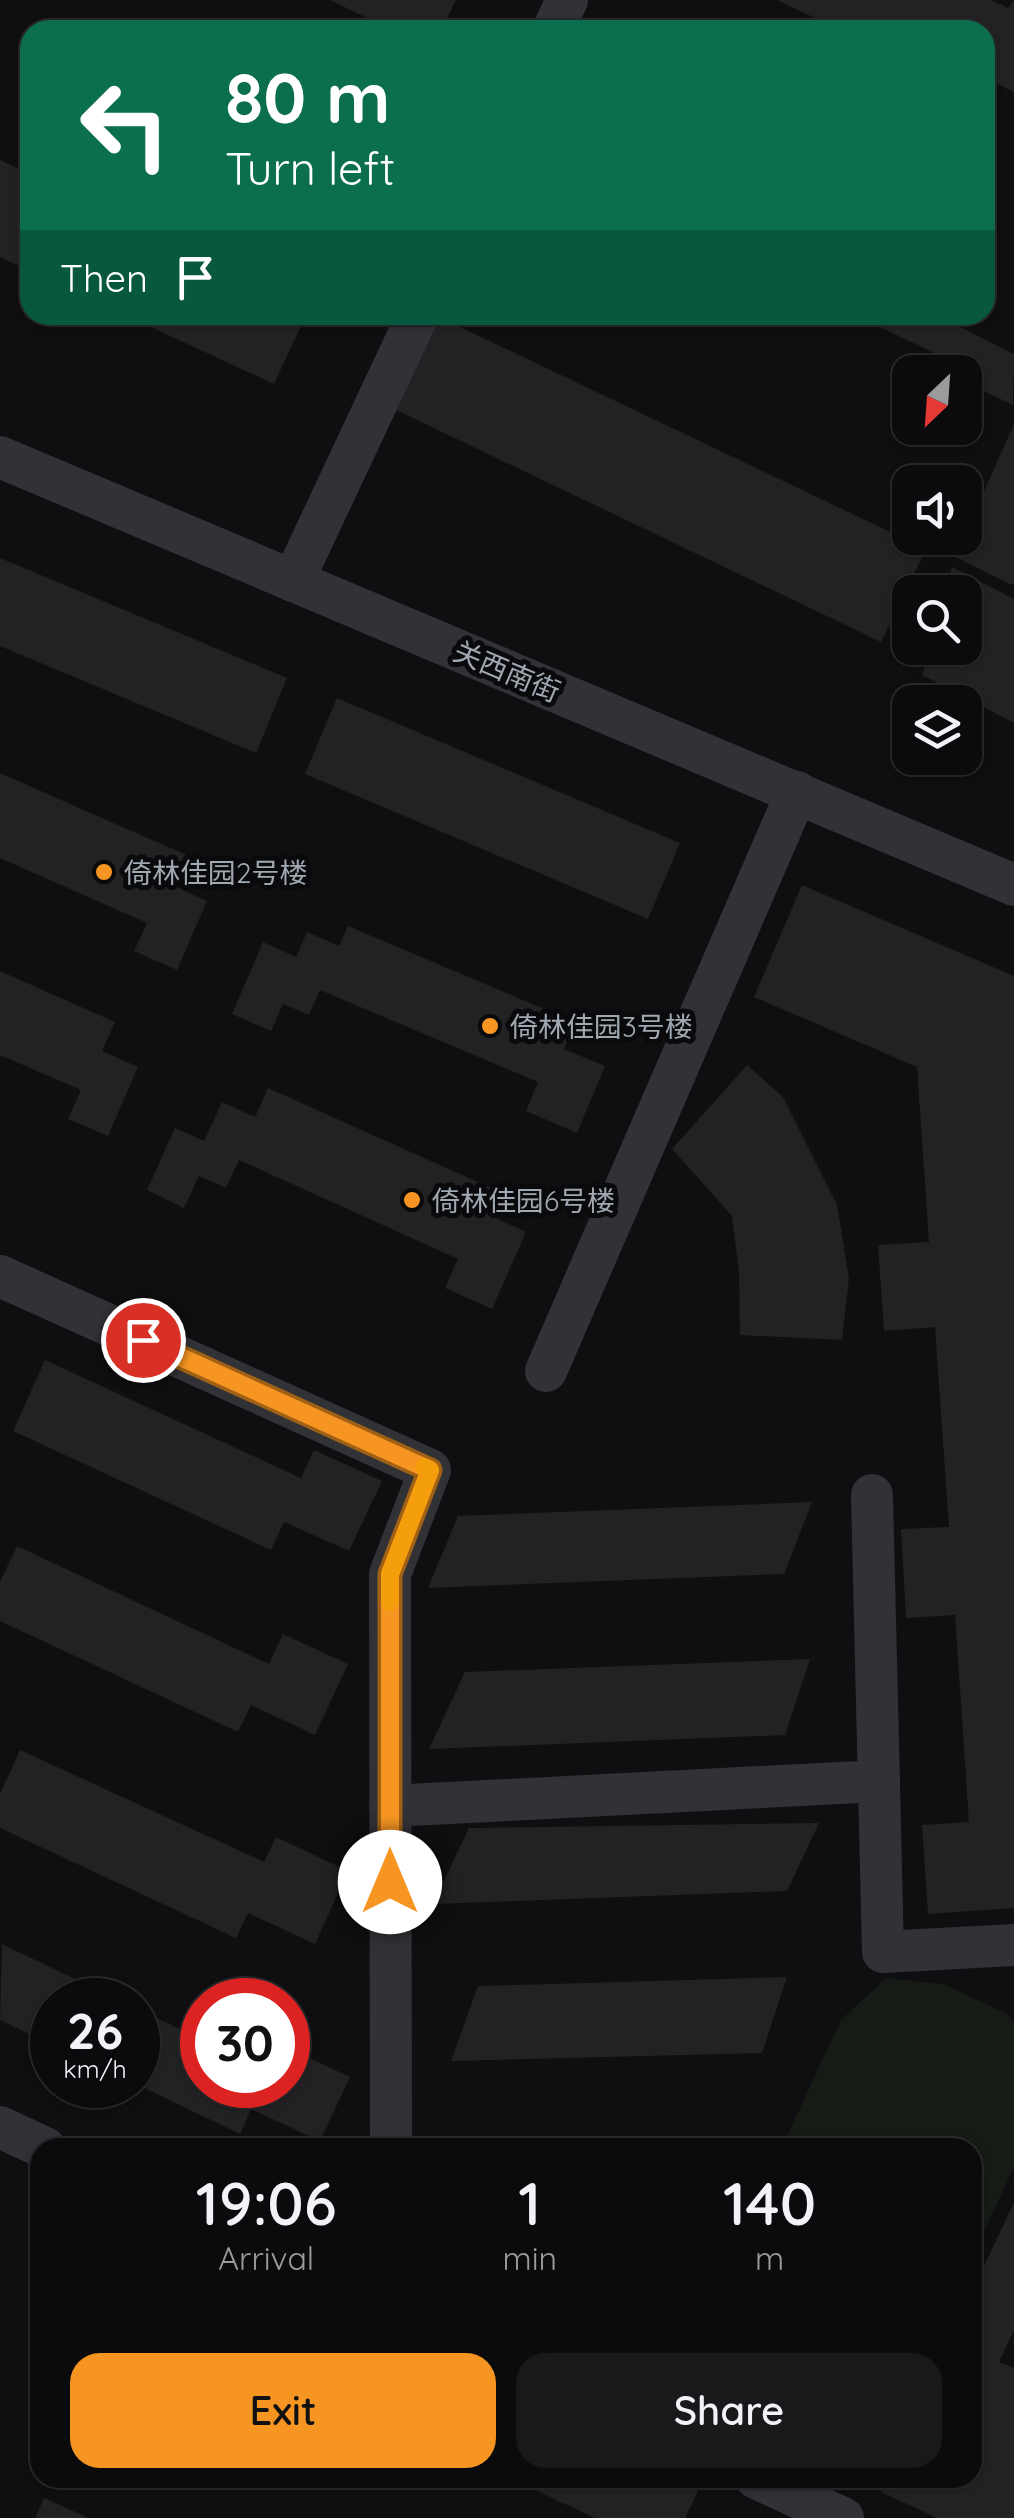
<!DOCTYPE html>
<html lang="en">
<head>
<meta charset="utf-8">
<style>
	:root { --surface:#0b0b0d; --page:#19191b; --text:#f1f3f6; --muted:#9a9b9d; --line:#2b2b2e; --accent:#f69522 }
	body { margin:0; font-family:Quicksand,"Noto Sans SC",sans-serif; background:var(--page); color:var(--text); height:100vh; display:flex; flex-direction:column; font-size:38px; white-space:nowrap }
	* { box-sizing:border-box; margin:0 }
	p { font-size:32px; color:var(--muted) }
	.icon { flex:none; width:55px; height:55px; fill:none; stroke:currentColor; stroke-width:2; stroke-linecap:round; stroke-linejoin:round }
	.map { position:relative; flex:1; overflow:hidden }
	.drawer { position:absolute; left:30px; top:2138px; width:952px; height:350px; display:flex; flex-direction:column; background:var(--surface); border-radius:30px; box-shadow:0 2px 8px #0004,0 0 0 2px var(--line) }
	.drawer>* { flex:none }
	.guide { position:absolute; left:20px; top:20px; width:975px; height:305px; border-radius:30px; box-shadow:0 2px 8px #0004,0 0 0 2px var(--line); background:#0b6e4f; color:#fff; overflow:hidden }
	.needle { width:65px; rotate:205deg }
	.fabs { position:absolute; left:892px; top:355px; display:grid; gap:20px }
	.fabs a { display:grid; place-items:center; width:90px; height:90px; border-radius:20px; background:var(--surface); box-shadow:0 2px 8px #0004,0 0 0 2px var(--line); font-size:50px }
	.speed { position:absolute; left:30px; top:1978px; display:flex; gap:20px; font-size:50px; font-weight:700; text-align:center }
	.speed>* { display:grid; place-content:center; width:130px; height:130px; border-radius:50%; background:var(--surface); box-shadow:0 2px 8px #0004,0 0 0 2px var(--line); line-height:1 }
	.speed small { font-size:25px; font-weight:400 }
	.speed .limit { border:15px solid #d22; background:#fff; color:#111 }
	.pin { position:absolute; display:grid; place-items:center; width:85px; height:85px; color:#fff; margin:-42px; border:5px solid #fff; border-radius:50%; box-shadow:0 2px 10px #0007 }
	.me { position:absolute; width:110px; margin:-55px; rotate:0deg; stroke-linejoin:round; filter:drop-shadow(0 0 8px #0008) }
	.turn { display:flex; align-items:center; gap:35px; height:210px; padding:0 40px; font-size:45px }
	.turn .icon { width:130px; height:130px; stroke-width:2.5 }
	.turn b { display:block; font-size:70px; line-height:85px }
	.then { display:flex; align-items:center; height:95px; padding:0 40px; background:#0003; gap:20px; font-size:38px }
	.eta { display:flex; justify-content:space-evenly; align-items:center; height:170px; text-align:center }
	.eta b { font-size:60px; font-weight:600; line-height:70px }
	.action { display:flex; gap:20px; margin-top:auto; padding:20px 40px }
	.action a { flex:1; height:115px; border-radius:30px; background:var(--accent); color:#111; font-size:40px; font-weight:600; line-height:115px; text-align:center }
	.action a+a { background:var(--page); color:var(--text) }
	.map>svg:first-child { display:block }
</style>
</head>
<body>
<div class="map">
<svg width="1014" height="2518" viewBox="0 0 1014 2518">
	<rect width="100%" height="100%" fill="#0f0f11"/>
	<path fill="#161b16" d="M 886,1978 L 944,1984 L 1007,2014 L 1014,2023 L 1014,2167 L 973,2255 L 972,2148 L 782,2147 L 841,2020 Z"/>
	<g fill="#222225">
		<path d="M 330,0 L 456,0 L 441,30 L 392,30 Z"/>
		<path d="M 777,0 L 991,0 L 1008,8 L 1014,0 L 1014,92 L 985,78 L 985,30 L 840,30 Z"/>
		<path d="M 0,160 L 30,174 L 30,271 L 0,257 Z"/>
		<path d="M 125,315 L 306,315 L 274,384 Z"/>
		<path d="M 855,315 L 958,315 L 954,324 L 1014,354 L 1013,405 L 965,382 L 965,372 L 946,372 L 929,364 L 934,353 Z"/>
		<path d="M 437,316 L 926,549 L 881,642 L 392,408 Z"/>
		<path d="M 1014,424 L 1014,583 L 1012,585 L 955,557 Z"/>
		<path d="M 0,558 L 287,678 L 256,753 L 0,646 Z"/>
		<path d="M 952,567 L 1014,599 L 1014,723 L 922,675 L 930,648 L 965,648 L 965,592 L 945,592 Z"/>
		<path d="M 337,698 L 680,843 L 648,919 L 305,774 Z"/>
		<path d="M 0,773 L 186,855 L 172,885 L 207,901 L 177,970 L 134,951 L 147,923 L 0,858 Z"/>
		<path d="M 802,885 L 1014,976 L 1014,1908 L 928,1914 L 922,1825 L 969,1822 L 955,1615 L 906,1618 L 901,1529 L 949,1527 L 935,1327 L 884,1331 L 878,1245 L 929,1242 L 917,1067 L 754,997 Z"/>
		<path d="M 348,926 L 575,1022 L 564,1049 L 605,1066 L 577,1133 L 526,1111 L 538,1082 L 320,990 L 309,1015 L 283,1004 L 271,1031 L 232,1014 L 263,942 L 296,957 L 307,932 L 339,946 Z"/>
		<path d="M 0,971 L 115,1022 L 102,1051 L 138,1067 L 108,1136 L 68,1119 L 81,1090 L 0,1055 Z"/>
		<path d="M 747,1065 L 783,1097 L 837,1205 L 849,1278 L 842,1340 L 740,1335 L 739,1272 L 732,1216 L 672,1149 Z"/>
		<path d="M 268,1088 L 500,1192 L 489,1215 L 526,1232 L 492,1309 L 445,1288 L 458,1259 L 239,1160 L 226,1188 L 199,1176 L 184,1208 L 147,1190 L 175,1128 L 204,1141 L 222,1102 L 255,1117 Z"/>
		<path d="M 45,1360 L 301,1478 L 314,1450 L 382,1481 L 349,1551 L 284,1522 L 271,1550 L 13,1431 Z"/>
		<path d="M 812,1502 L 784,1574 L 428,1588 L 458,1516 Z"/>
		<path d="M 17,1546 L 269,1664 L 283,1634 L 348,1664 L 315,1735 L 251,1705 L 238,1732 L 0,1621 L 0,1582 Z"/>
		<path d="M 810,1659 L 785,1735 L 429,1749 L 465,1672 Z"/>
		<path d="M 20,1750 L 264,1862 L 276,1837 L 348,1871 L 315,1944 L 248,1913 L 236,1938 L 0,1828 L 0,1794 Z"/>
		<path d="M 819,1823 L 787,1891 L 433,1904 L 469,1828 Z"/>
		<path d="M 2,1944 L 119,2000 L 52,2000 L 52,2045 L 0,2020 Z"/>
		<path d="M 787,1977 L 762,2053 L 451,2061 L 478,1986 Z"/>
		<path d="M 138,2009 L 202,2040 L 202,2085 L 288,2085 L 288,2048 L 350,2077 L 320,2141 L 251,2109 L 240,2134 L 138,2085 Z"/>
		<path d="M 1014,2202 L 1014,2330 L 999,2362 L 1014,2368 L 1014,2518 L 937,2518 L 881,2492 L 887,2478 L 972,2478 L 972,2292 Z"/>
		<path d="M 510,2478 L 675,2478 L 699,2489 L 685,2518 L 595,2518 Z"/>
		<path d="M 44,2498 L 89,2518 L 35,2518 Z"/>
	</g>
	<g fill="none" stroke-linecap="round" stroke-linejoin="round">
		<g stroke="#303236" stroke-width="42">
			<path d="M 553,30 L 567,0"/>
			<path d="M 0,457 L 1014,885"/>
			<path d="M 293,581 L 418,315"/>
			<path d="M 0,1276 L 430,1470 L 390,1574 L 391,2148"/>
			<path d="M 546,1371 L 797,792"/>
			<path d="M 872,1495 L 883,1952 L 1014,1945"/>
			<path d="M 390,1806 L 879,1781"/>
			<path d="M 0,2127 L 45,2148"/>
			<path d="M 756,2478 L 843,2518"/>
		</g>
	</g>
	<g fill="none" stroke-linecap="round" stroke-linejoin="round">
		<defs>
			<path id="route" d="M 143,1340 L 430,1470 L 390,1574 L 390,1882"/>
		</defs>
		<use href="#route" stroke="#a06116" stroke-width="25"/>
		<use href="#route" stroke="#f69522" stroke-width="18"/>
		<path stroke="#f59e0b" stroke-width="18" d="M 390,1602 L 390,1574 L 430,1470 L 424,1467"/>
	</g>
	<g fill="#f69522" stroke="#0a0a0c" stroke-width="4">
		<circle cx="104" cy="872" r="10"/>
		<circle cx="490" cy="1026" r="10"/>
		<circle cx="412" cy="1200" r="10"/>
	</g>
	<g text-anchor="middle" dominant-baseline="central" stroke-width="10" stroke-linejoin="round" paint-order="stroke">
		<g font-size="28" fill="#a0a8b2" stroke="#0a0a0c">
			<text transform="translate(507 671) rotate(23)">关西南街</text>
		</g>
		<g font-size="28" fill="#a0a8b2" stroke="#0a0a0c" text-anchor="start">
			<text x="124" y="872">倚林佳园2号楼</text>
			<text x="510" y="1026">倚林佳园3号楼</text>
			<text x="432" y="1200">倚林佳园6号楼</text>
		</g>
	</g>
</svg>
<div class="fabs">
<a><svg class="needle" viewBox="-14 -14 28 28"><path d="M0-13l5 13h-10z" fill="#e53935"/><path d="M0 13l5-13h-10z" fill="#9a9b9d"/></svg></a>
<a><svg class="icon" aria-label="sound" viewBox="0 0 24 24"><path d="M4 9h4l5-4v14l-5-4H4zM17 9q2 3 0 6"/></svg></a>
<a><svg class="icon" aria-label="search" viewBox="0 0 24 24"><circle cx="10" cy="10" r="6"/><path d="M15 15l6 6"/></svg></a>
<a><svg class="icon" aria-label="layers" viewBox="0 0 24 24"><path d="M12 4l9 5-9 5-9-5zM3 14l9 5 9-5"/></svg></a>
</div>
<div class="speed"><div>26<small>km/h</small></div><div class="limit">30</div></div>
<div class="pin" style="left:143px;top:1340px;background:#d93025"><svg class="icon" aria-label="arrive" viewBox="0 0 24 24"><path d="M6 21V4h12l-3 4 3 4H6"/></svg></div>
<svg class="me" style="left:390px;top:1882px" viewBox="-20 -20 40 40"><circle r="19" fill="#fff"/><path d="M0-13L10 11 0 6-10 11z" fill="#f69522"/></svg>
<div class="guide">
<div class="turn"><svg class="icon" aria-label="left" viewBox="0 0 24 24"><path d="M17 20v-9H6M10 6l-5 5 5 5"/></svg><div><b>80 m</b>Turn left</div></div>
<div class="then">Then<svg class="icon" aria-label="arrive" viewBox="0 0 24 24"><path d="M6 21V4h12l-3 4 3 4H6"/></svg></div>
</div>
<section class="drawer">
<div class="eta">
<div><b>19:06</b><p>Arrival</p></div>
<div><b>1</b><p>min</p></div>
<div><b>140</b><p>m</p></div>
</div>
<div class="action"><a>Exit</a><a>Share</a></div>
</section>
</div>
</body>
</html>
